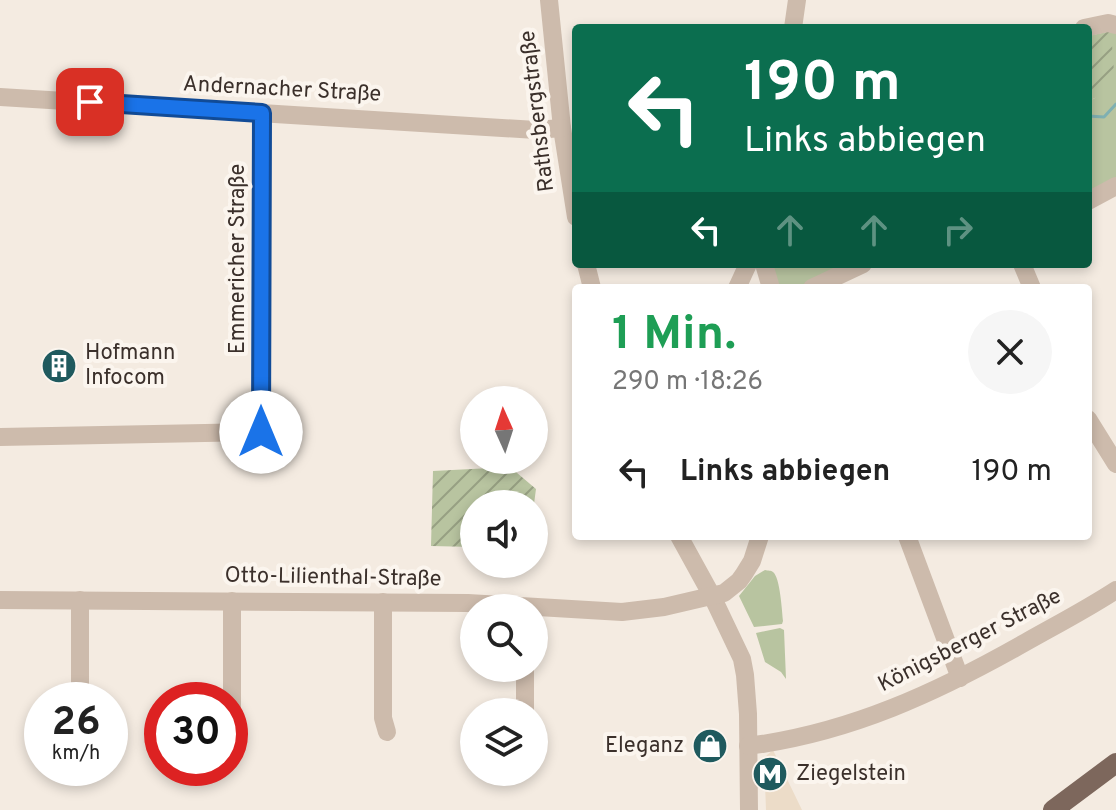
<!DOCTYPE html>
<html lang="de">
<head>
<meta charset="utf-8">
<style>
	:root { --surface:#fff; --page:#f6f6f6; --text:#222; --muted:#767676 }
	body { margin:0; font-family:Overpass,sans-serif; background:var(--page); color:var(--text); height:100vh; display:flex; flex-direction:column; font-size:30px; white-space:nowrap }
	* { box-sizing:border-box; margin:0 }
	p { font-size:26px; color:var(--muted) }
	.icon { flex:none; width:44px; height:44px; fill:none; stroke:currentColor; stroke-width:2; stroke-linecap:round; stroke-linejoin:round }
	.map { position:relative; flex:1; overflow:hidden }
	.side { position:absolute; left:572px; top:284px; width:520px; height:256px; display:flex; flex-direction:column; background:var(--surface); border-radius:8px; box-shadow:0 4px 12px #0003 }
	.side>* { flex:none }
	.hud { position:absolute; left:572px; top:24px; width:520px; height:244px; border-radius:8px; box-shadow:0 4px 12px #0003; background:#0b6e4f; color:#fff; overflow:hidden }
	.needle { width:52px; rotate:357deg }
	.buttons { position:absolute; left:460px; top:386px; display:grid; gap:16px }
	.buttons a { display:grid; place-items:center; width:88px; height:88px; border-radius:50%; background:var(--surface); box-shadow:0 4px 12px #0003; font-size:40px }
	.speed { position:absolute; left:24px; top:682px; display:flex; gap:16px; font-size:40px; font-weight:700; text-align:center }
	.speed>* { display:grid; place-content:center; width:104px; height:104px; border-radius:50%; background:var(--surface); box-shadow:0 4px 12px #0003; line-height:1 }
	.speed small { font-size:20px; font-weight:400 }
	.speed .limit { border:12px solid #d22; background:#fff; color:#111 }
	.pin { position:absolute; display:grid; place-items:center; width:68px; height:68px; color:#fff; margin:-34px; border-radius:16px; box-shadow:0 4px 12px #0006 }
	.me { position:absolute; width:88px; margin:-44px; rotate:0deg; stroke-linejoin:round; filter:drop-shadow(0 0 6px #0008) }
	.turn { display:flex; align-items:center; gap:28px; height:168px; padding:0 40px; font-size:36px }
	.turn .icon { width:104px; height:104px; stroke-width:2.5 }
	.turn b { display:block; font-size:56px; line-height:68px }
	.lanes { display:flex; align-items:center; height:76px; padding:0 40px; background:#0003; justify-content:center; gap:40px; direction:ltr }
	.lanes .off { opacity:.35 }
	.round { display:grid; place-items:center; flex:none; width:84px; height:84px; border-radius:42px; background:var(--page) }
	.headline { display:flex; align-items:center; justify-content:space-between; height:136px; padding:0 40px }
	h1 { font-size:48px; font-weight:700; line-height:60px; color:#1e9e55 }
	ul { padding:0; list-style:none }
	li { display:flex; align-items:center; gap:24px; height:104px; padding:0 40px }
	li div { flex:1 }
	li b { display:block; font-size:30px }
	li em { font-style:normal }
	.map>svg:first-child { display:block }
</style>
</head>
<body>
<div class="map">
<svg width="1116" height="810" viewBox="0 0 1116 810">
	<defs>
		<pattern id="garden-furrows" width="10" height="10" patternUnits="userSpaceOnUse" patternTransform="scale(2)"><rect width="10" height="10" fill="#b8c4a0"/><path d="M-1 1l2-2M0 10L10 0M9 11l2-2" fill="none" stroke="#97a083"/></pattern>
	</defs>
	<rect width="100%" height="100%" fill="#f4ebe1"/>
	<g fill="#b8c4a0">
		<path d="M 1111,31 L 1116,31 L 1116,181 L 1088,197 L 1088,101 L 1095,98 Z"/>
		<path d="M 767,264 L 848,264 L 796,288 L 775,288 Z"/>
		<path d="M 765,570 C 768,571 771,570 773,572 C 780,577 782,611 783,621 L 782,624 L 754,627 L 739,596 L 755,576 Z"/>
		<path d="M 780,628 L 784,630 L 786,679 L 781,672 L 765,662 L 756,633 Z"/>
	</g>
	<g fill="url(#garden-furrows)">
		<path d="M 1111,31 L 1114,72 L 1095,98 L 1088,101 L 1088,36 Z"/>
		<path d="M 510,467 L 536,489 L 534,504 L 474,504 L 474,547 L 431,546 L 433,471 Z"/>
	</g>
	<path fill="#ecdcc8" d="M 773,750 L 802,810 L 766,810 L 765,783 L 761,780 L 762,763 L 767,755 Z"/>
	<g fill="none" stroke-linecap="round" stroke-linejoin="round">
		<path stroke="#7fb0b2" stroke-width="3" d="M 1088,116 L 1104,117 L 1116,104"/>
		<g stroke="#cdbbac" stroke-width="18">
			<path d="M 549,0 L 562,128 L 576,217"/>
			<path d="M 793,28 L 797,0"/>
			<path d="M 1084,28 L 1108,23 L 1116,25"/>
			<path d="M 0,97 L 536,130 L 562,128"/>
			<path d="M 1088,201 L 1116,186"/>
			<path d="M 586,264 L 592,288"/>
			<path d="M 764,264 L 771,288"/>
			<path d="M 1022,264 L 1032,288"/>
			<path d="M 737,288 L 748,264"/>
			<path d="M 812,288 L 863,264"/>
			<path d="M 1088,419 L 1116,464"/>
			<path d="M 0,437 L 261,432 L 262,113"/>
			<path d="M 679,536 L 712,596 L 742,659 L 745,675 L 748,714 L 749,810"/>
			<path d="M 907,536 L 960,678"/>
			<path d="M 0,600 L 468,603 L 622,612 L 664,607 L 724,593 L 739,581 L 744,574 L 752,561 L 760,536"/>
			<path d="M 383,602 L 383,718 L 387,732"/>
			<path d="M 80,700 L 80,600"/>
			<path d="M 525,712 L 525,668"/>
			<path d="M 748,746 C 850,733 938,692 1026,642 C 1056,625 1087,609 1116,590"/>
			<path d="M 230,750 L 232,745 L 232,601"/>
		</g>
		<path stroke="#7d675c" stroke-width="20" d="M 1053,810 L 1116,763"/>
	</g>
	<g fill="none" stroke-linecap="round" stroke-linejoin="round">
		<defs>
			<path id="route" d="M 90,102 L 262,113 L 261,432"/>
		</defs>
		<use href="#route" stroke="#114b97" stroke-width="20"/>
		<use href="#route" stroke="#1a73e8" stroke-width="14"/>
	</g>
	<defs>
		<symbol id="building-disc" viewBox="-11 -11 22 22"><circle r="9.5" fill="#1f5a5e" stroke="#fbf5ee"/><path d="M-4-6H4V6H1V3H-1V6H-4ZM-2.5-4.3h1.7v1.8h-1.7ZM.8-4.3h1.7v1.8H.8ZM-2.5-1h1.7V.8h-1.7ZM.8-1h1.7V.8H.8Z" fill="#fff"/></symbol>
		<symbol id="shop-disc" viewBox="-11 -11 22 22"><circle r="9.5" fill="#1f5a5e" stroke="#fbf5ee"/><path d="M-5-2.5h2.3a2.7 3.5 0 0 1 5.4 0H5L5.5 6h-11ZM-1.5-2.5h3a1.5 2.3 0 0 0-3 0Z" fill="#fff"/></symbol>
		<symbol id="metro-disc" viewBox="-11 -11 22 22"><circle r="9.5" fill="#1f5a5e" stroke="#fbf5ee"/><path d="M-5.5 5V-5H-3L0 0L3-5H5.5V5H3V-.5L0 4L-3-.5V5Z" fill="#fff"/></symbol>
	</defs>
	<g fill-rule="evenodd">
		<use href="#building-disc" x="39" y="346" width="40" height="40"/>
		<use href="#shop-disc" x="690" y="726" width="40" height="40"/>
		<use href="#metro-disc" x="750" y="754" width="40" height="40"/>
	</g>
	<g text-anchor="middle" dominant-baseline="central" stroke-width="8" stroke-linejoin="round" paint-order="stroke">
		<g font-size="22" fill="#3b302b" stroke="#fbf5ee">
			<text transform="translate(282 90) rotate(3)">Andernacher Straße</text>
			<text transform="translate(538 111) rotate(-97)">Rathsbergstraße</text>
			<text transform="translate(238 259) rotate(-90)">Emmericher Straße</text>
			<text transform="translate(333 578) rotate(1)">Otto-Lilienthal-Straße</text>
			<text transform="translate(970 641) rotate(-27)">Königsberger Straße</text>
		</g>
		<g font-size="22" fill="#3b302b" stroke="#fbf5ee" text-anchor="start">
			<text x="85" y="353">Hofmann<tspan x="85" dy="25">Infocom</tspan></text>
			<text x="684" y="746" text-anchor="end">Eleganz</text>
			<text x="796" y="774">Ziegelstein</text>
		</g>
	</g>
</svg>
<div class="buttons">
<a><svg class="needle" viewBox="-14 -14 28 28"><path d="M0-13l5 13h-10z" fill="#e53935"/><path d="M0 13l5-13h-10z" fill="#767676"/></svg></a>
<a><svg class="icon" aria-label="sound" viewBox="0 0 24 24"><path d="M4 9h4l5-4v14l-5-4H4zM17 9q2 3 0 6"/></svg></a>
<a><svg class="icon" aria-label="search" viewBox="0 0 24 24"><circle cx="10" cy="10" r="6"/><path d="M15 15l6 6"/></svg></a>
<a><svg class="icon" aria-label="layers" viewBox="0 0 24 24"><path d="M12 4l9 5-9 5-9-5zM3 14l9 5 9-5"/></svg></a>
</div>
<div class="speed"><div>26<small>km/h</small></div><div class="limit">30</div></div>
<div class="pin" style="left:90px;top:102px;background:#d93025"><svg class="icon" aria-label="arrive" viewBox="0 0 24 24"><path d="M6 21V4h12l-3 4 3 4H6"/></svg></div>
<svg class="me" style="left:261px;top:432px" viewBox="-20 -20 40 40"><circle r="19" fill="#fff"/><path d="M0-13L10 11 0 6-10 11z" fill="#1a73e8"/></svg>
<div class="hud">
<div class="turn"><svg class="icon" aria-label="left" viewBox="0 0 24 24"><path d="M17 20v-9H6M10 6l-5 5 5 5"/></svg><div><b>190 m</b>Links abbiegen</div></div>
<div class="lanes"><svg class="icon" aria-label="left" viewBox="0 0 24 24"><path d="M17 20v-9H6M10 6l-5 5 5 5"/></svg><svg class="icon off" aria-label="ahead" viewBox="0 0 24 24"><path d="M12 20V5M6 11l6-6 6 6"/></svg><svg class="icon off" aria-label="ahead" viewBox="0 0 24 24"><path d="M12 20V5M6 11l6-6 6 6"/></svg><svg class="icon off" aria-label="right" viewBox="0 0 24 24"><path d="M7 20v-9h11M14 6l5 5-5 5"/></svg></div>
</div>
<section class="side">
<div class="headline"><div><h1>1 Min.</h1><p>290 m · 18:26</p></div><a class="round"><svg class="icon" aria-label="close" viewBox="0 0 24 24"><path d="M6 6l12 12M18 6L6 18"/></svg></a></div>
<ul>
<li><svg class="icon" aria-label="left" viewBox="0 0 24 24"><path d="M17 20v-9H6M10 6l-5 5 5 5"/></svg><div><b>Links abbiegen</b></div><em>190 m</em></li>
</ul>
</section>
</div>
</body>
</html>
